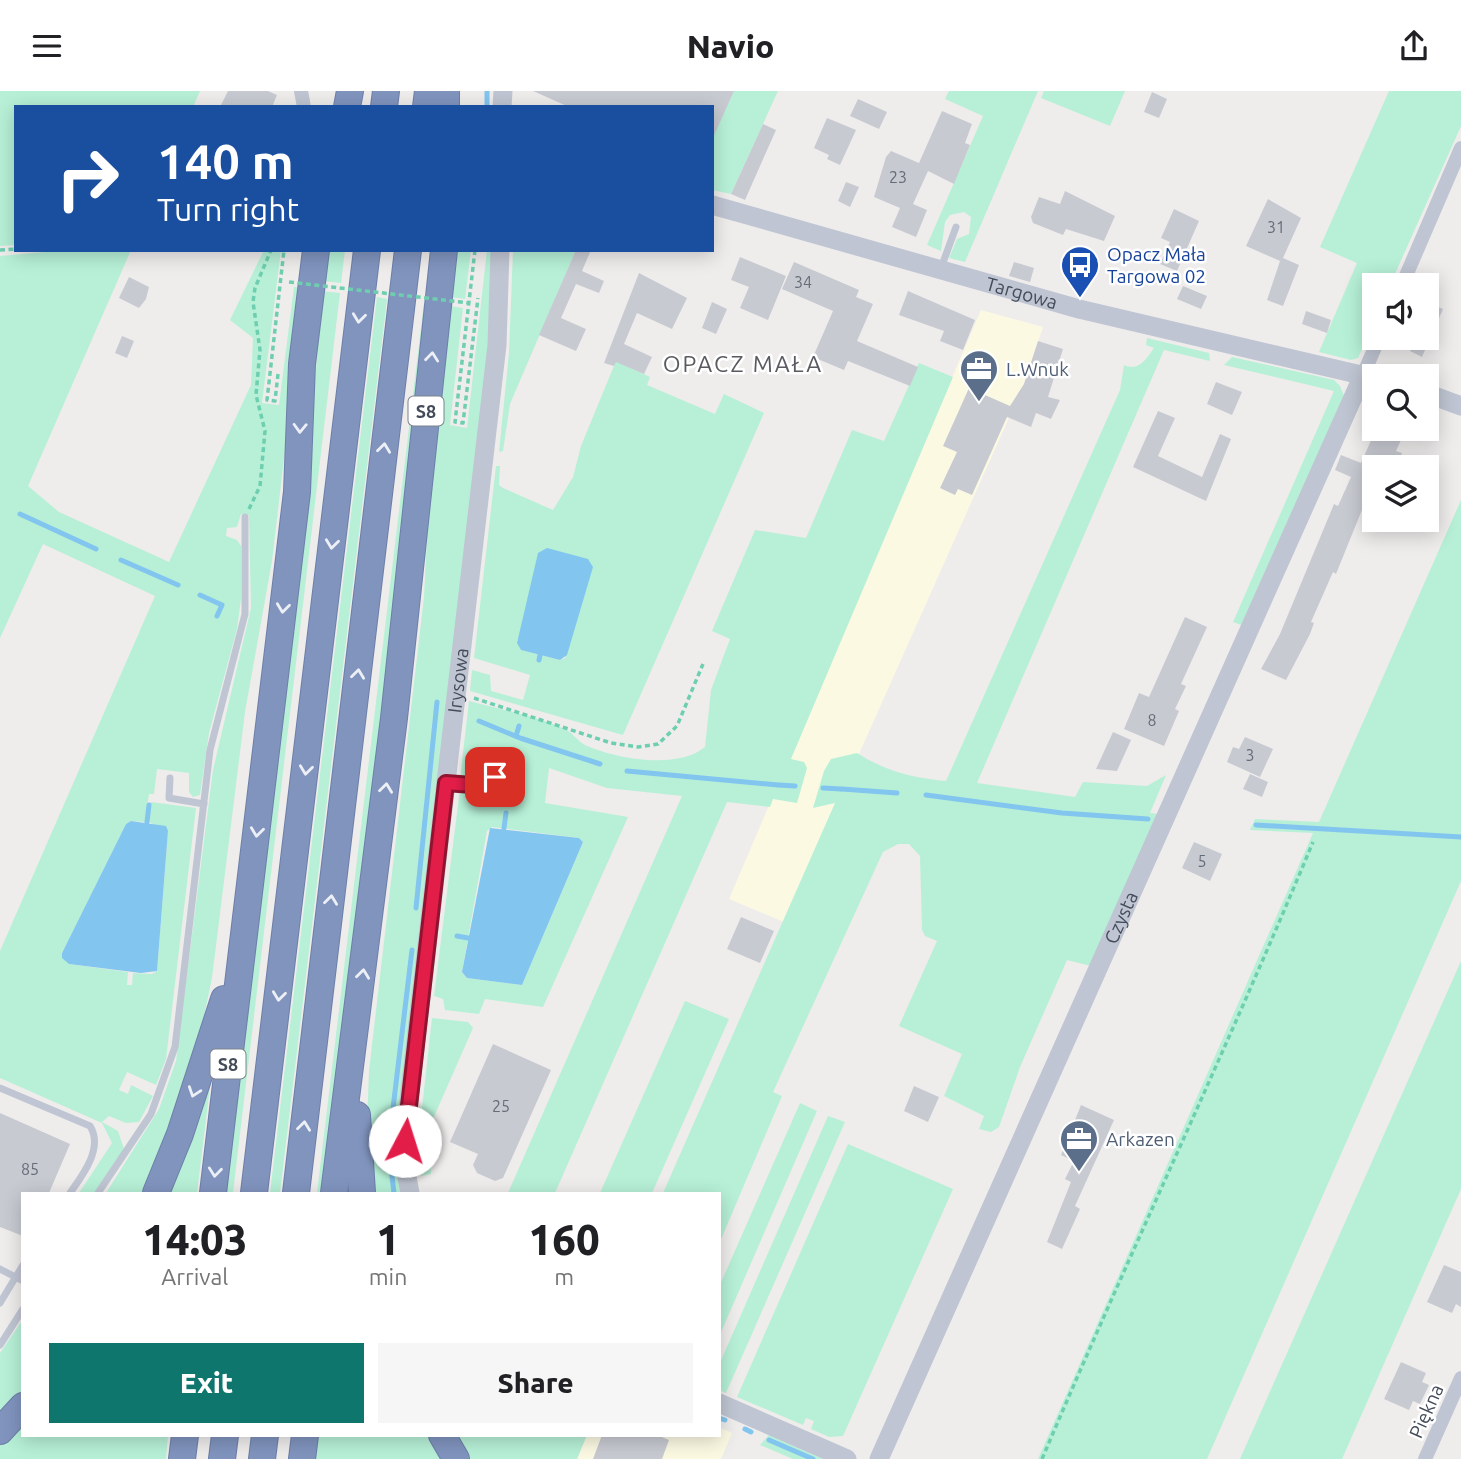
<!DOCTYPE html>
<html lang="en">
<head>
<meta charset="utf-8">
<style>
	:root { --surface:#fff; --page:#f6f6f6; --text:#202124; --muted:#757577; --accent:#0f766e }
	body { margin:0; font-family:Ubuntu,sans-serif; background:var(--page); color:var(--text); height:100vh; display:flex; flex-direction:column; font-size:26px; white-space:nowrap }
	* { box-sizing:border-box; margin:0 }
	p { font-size:23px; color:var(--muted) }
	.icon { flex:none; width:38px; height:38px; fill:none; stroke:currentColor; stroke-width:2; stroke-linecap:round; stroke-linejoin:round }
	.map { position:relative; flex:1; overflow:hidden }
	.panel { position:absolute; left:21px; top:1101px; width:700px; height:245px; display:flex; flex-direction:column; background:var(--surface); border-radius:0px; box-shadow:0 4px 18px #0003 }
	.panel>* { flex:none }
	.guide { position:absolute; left:14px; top:14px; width:700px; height:147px; border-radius:0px; box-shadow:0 4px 18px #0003; background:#1a4fa0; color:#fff; overflow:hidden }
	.fabs { position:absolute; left:1362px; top:182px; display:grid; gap:14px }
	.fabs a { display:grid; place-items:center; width:77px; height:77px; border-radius:0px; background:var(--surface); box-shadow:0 4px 18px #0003; font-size:35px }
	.pin { position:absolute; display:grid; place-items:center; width:60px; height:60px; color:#fff; margin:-30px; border-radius:14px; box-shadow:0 4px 10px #0006 }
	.me { position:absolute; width:77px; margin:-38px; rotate:5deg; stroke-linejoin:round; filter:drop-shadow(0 0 5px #0008) }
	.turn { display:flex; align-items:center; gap:24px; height:147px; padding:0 28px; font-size:32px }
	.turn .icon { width:91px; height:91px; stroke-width:2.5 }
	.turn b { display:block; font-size:49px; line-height:60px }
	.eta { display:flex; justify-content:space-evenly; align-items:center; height:119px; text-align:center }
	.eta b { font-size:42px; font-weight:800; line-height:49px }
	.primary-button { display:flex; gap:14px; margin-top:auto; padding:14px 28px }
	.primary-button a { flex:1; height:80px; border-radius:0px; background:var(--accent); color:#fff; font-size:28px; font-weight:800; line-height:80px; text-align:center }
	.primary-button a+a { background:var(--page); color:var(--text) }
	header { display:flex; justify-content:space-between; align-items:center; height:91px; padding:0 28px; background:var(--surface); font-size:32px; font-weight:800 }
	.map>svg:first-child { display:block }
</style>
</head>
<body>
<header><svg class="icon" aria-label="menu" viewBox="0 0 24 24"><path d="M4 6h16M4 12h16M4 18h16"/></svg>Navio<svg class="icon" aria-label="share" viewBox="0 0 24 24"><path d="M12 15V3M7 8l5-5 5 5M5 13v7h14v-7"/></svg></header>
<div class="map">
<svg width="1461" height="1368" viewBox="0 0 1461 1368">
	<rect width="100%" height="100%" fill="#efecec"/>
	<g fill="#fcf9e3">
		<path d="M 981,219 L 1043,236 L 1024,293 L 784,831 L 729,808 Z"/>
		<path d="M 719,1336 L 732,1342 L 721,1368 L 577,1368 L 587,1344 L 719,1344 Z"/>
	</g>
	<g fill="#b7f0d7" fill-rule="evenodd">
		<path d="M 0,0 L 200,0 L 193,16 L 16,16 L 16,154 L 0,155 Z"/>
		<path d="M 734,0 L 778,0 L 731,103 L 712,99 L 712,47 Z"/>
		<path d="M 949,0 L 1038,0 L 965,171 L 949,167 L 957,148 L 969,143 L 971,126 L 964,121 L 950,124 L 945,131 L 941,160 L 927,154 L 983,25 L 945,8 Z"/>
		<path d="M 1044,0 L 1125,0 L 1110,35 L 1041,7 Z"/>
		<path d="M 1389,0 L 1461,0 L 1461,35 L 1390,194 L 1374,194 L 1374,231 L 1358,267 L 1351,269 L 1319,261 L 1357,172 L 1320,156 Z"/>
		<path d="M 68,159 L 131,159 L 28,395 L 59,421 L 169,471 L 251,294 L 253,247 L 230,229 L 264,159 L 281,159 L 262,312 L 279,314 L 294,196 L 304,197 L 272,470 L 245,621 L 212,887 L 198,954 L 145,1102 L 106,1102 L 159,1018 L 176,970 L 213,679 L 251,517 L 249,424 L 241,423 L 237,436 L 227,437 L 226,445 L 237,449 L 241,455 L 241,508 L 237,538 L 209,642 L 200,704 L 193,706 L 189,701 L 189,682 L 157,678 L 154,703 L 149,703 L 145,731 L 131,730 L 126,733 L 62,862 L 69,873 L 128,881 L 127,894 L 132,894 L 133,882 L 152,883 L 157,880 L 168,740 L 149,731 L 151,711 L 196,717 L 166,968 L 156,994 L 127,981 L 119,999 L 128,1003 L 131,994 L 153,1005 L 139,1031 L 126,1032 L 109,1025 L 102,1031 L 118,1040 L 124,1058 L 94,1102 L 79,1102 L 112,1052 L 102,1032 L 0,987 L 0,860 L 155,505 L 43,453 L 0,547 L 0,165 Z"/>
		<path d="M 328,159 L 345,159 L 341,192 L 323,190 Z"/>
		<path d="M 455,159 L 471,159 L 465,208 L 451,206 Z"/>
		<path d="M 487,159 L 492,159 L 489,246 L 397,1035 L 396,1065 L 402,1102 L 372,1102 L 367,1034 L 369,980 L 424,506 L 430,386 L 450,215 L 463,217 L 450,334 L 467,337 Z"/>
		<path d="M 513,159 L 576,159 L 510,313 L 503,360 L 499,361 L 509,262 Z"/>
		<path d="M 322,200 L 340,202 L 233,1102 L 223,1102 L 307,397 Z"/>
		<path d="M 377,206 L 387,208 L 280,1102 L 270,1102 Z"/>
		<path d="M 424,212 L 432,213 L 326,1102 L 317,1102 Z"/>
		<path d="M 1147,247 L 1209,262 L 1210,270 L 1164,259 L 977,692 L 1075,706 L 1083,691 L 1147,695 L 1166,684 L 1150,722 L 1159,723 L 1091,875 L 1067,869 L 1020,976 L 999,1036 L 991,1041 L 979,1038 L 984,1025 L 944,1005 L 962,963 L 899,935 L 937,850 L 925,845 L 922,839 L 920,765 L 909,753 L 898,753 L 883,761 L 773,1001 L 782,1005 L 719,1153 L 719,1102 L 663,1102 L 835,712 L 813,717 L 824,680 L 831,668 L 857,662 C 885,680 913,687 946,690 L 1120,299 L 1124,274 C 1139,281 1146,268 1154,257 L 1146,254 Z"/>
		<path d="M 1232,266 L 1334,289 L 1340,295 L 1344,305 L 1244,535 L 1233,531 L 1334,300 L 1224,274 Z"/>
		<path d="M 616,270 L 650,286 L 647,294 L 715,323 L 724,303 L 764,322 L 623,644 L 470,600 L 472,579 L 490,584 L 491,600 L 523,609 L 530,584 L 474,567 L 496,375 L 500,375 L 499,394 L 503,397 L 553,419 L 573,386 L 581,355 ZM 592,473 L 565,567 L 560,569 L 521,559 L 517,549 Z"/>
		<path d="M 919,272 L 953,286 L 791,668 L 804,671 L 807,677 L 797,712 L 773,708 L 770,716 L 727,711 L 555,1102 L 508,1102 L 682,705 L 607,697 L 549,677 L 545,712 L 628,726 L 543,916 L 485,908 L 479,923 L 445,919 L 443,908 L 434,905 L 460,698 L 504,703 L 509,671 L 476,666 L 473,685 L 460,688 L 469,610 C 495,617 547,628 568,640 C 574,644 578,650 585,654 C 616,668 677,679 705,656 L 711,599 L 730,548 L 712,540 L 755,439 L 806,447 L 852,339 L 884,350 ZM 492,736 L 579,747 L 583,751 L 522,894 L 467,887 L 462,881 L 487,740 Z"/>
		<path d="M 1461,409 L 1461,790 L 1207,1368 L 1038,1368 L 1313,742 L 1250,739 L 1255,728 L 1319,731 Z"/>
		<path d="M 1461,870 L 1461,1098 L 1342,1368 L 1240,1368 Z"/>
		<path d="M 685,910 L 729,928 L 652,1102 L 600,1102 Z"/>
		<path d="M 432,927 L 468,931 L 473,937 L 429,1037 L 431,1083 L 421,1085 L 419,1044 Z"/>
		<path d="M 211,988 L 197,1102 L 165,1102 Z"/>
		<path d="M 800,1012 L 817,1020 L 719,1246 L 719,1196 Z"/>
		<path d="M 828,1025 L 845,1031 L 726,1302 L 719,1299 L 719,1274 Z"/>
		<path d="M 848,1053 L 953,1098 L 843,1345 L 829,1346 L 811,1338 L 814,1330 L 806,1327 L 803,1334 L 737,1306 Z"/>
		<path d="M 23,1228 L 23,1299 L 0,1325 L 0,1262 Z"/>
		<path d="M 23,1326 L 23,1344 L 168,1344 L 166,1368 L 0,1368 L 0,1350 Z"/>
		<path d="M 315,1344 L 434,1344 L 448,1368 L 312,1368 Z"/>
		<path d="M 453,1344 L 587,1344 L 577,1368 L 468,1368 Z"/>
		<path d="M 769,1344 L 823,1368 L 793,1368 L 760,1354 Z"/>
	</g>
	<g fill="#82c5ef">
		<path d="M 547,457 L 588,468 L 593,476 L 567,564 L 560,569 L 521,559 L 517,552 L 538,462 Z"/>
		<path d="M 131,730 L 166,735 L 168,740 L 157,880 L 141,882 L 69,873 L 62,867 L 62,862 L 126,733 Z"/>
		<path d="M 490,737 L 579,747 L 583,751 L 522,894 L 467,887 L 462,881 Z"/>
	</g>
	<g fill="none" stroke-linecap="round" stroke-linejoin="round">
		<g stroke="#82c5ef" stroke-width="5">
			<path d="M 487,16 L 487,0"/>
			<path d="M 20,423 L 96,458"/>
			<path d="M 121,469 L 178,494"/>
			<path d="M 200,504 L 222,514 L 217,525"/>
			<path d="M 539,569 L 540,564"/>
			<path d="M 479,630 L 520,647 L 600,673"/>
			<path d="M 516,645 L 519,635"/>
			<path d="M 627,680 L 778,694"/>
			<path d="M 779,694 L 795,695"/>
			<path d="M 823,697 L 841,698"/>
			<path d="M 842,698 L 897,702"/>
			<path d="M 926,704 L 1062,722 L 1148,728"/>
			<path d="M 147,731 L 149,714"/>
			<path d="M 1256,734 L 1461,746"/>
			<path d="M 504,737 L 506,722"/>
			<path d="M 416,817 L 437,611"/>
			<path d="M 457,845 L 468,847"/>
			<path d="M 391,1034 L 412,859"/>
			<path d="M 389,1061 L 394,1102"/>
			<path d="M 719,1327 L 725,1329"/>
			<path d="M 745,1338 L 751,1341"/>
			<path d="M 769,1349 L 813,1368"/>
		</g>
	</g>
	<g fill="#c8cad2">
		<path d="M 228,0 L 268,0 L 277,4 L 272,16 L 220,16 Z"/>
		<path d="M 533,0 L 734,0 L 712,49 L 712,16 L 569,16 Z"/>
		<path d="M 1152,1 L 1167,8 L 1159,27 L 1144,21 Z"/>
		<path d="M 858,8 L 887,21 L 879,38 L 850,25 Z"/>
		<path d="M 942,20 L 972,33 L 965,52 L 970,54 L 954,93 L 928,80 L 913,113 L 927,119 L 916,146 L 892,136 L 900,117 L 874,106 L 886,66 L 891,60 L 919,72 Z"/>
		<path d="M 827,27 L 856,39 L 840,74 L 827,68 L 829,64 L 814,57 Z"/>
		<path d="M 763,33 L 776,39 L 745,109 L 731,103 Z"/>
		<path d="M 846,91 L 859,96 L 850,116 L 838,110 Z"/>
		<path d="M 1065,100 L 1115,125 L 1104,150 L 1066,138 L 1063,144 L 1033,132 L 1031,126 L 1039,106 L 1060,113 Z"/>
		<path d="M 1268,108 L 1301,127 L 1283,167 L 1299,174 L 1283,215 L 1267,209 L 1280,170 L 1246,155 Z"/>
		<path d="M 1174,118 L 1199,130 L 1177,180 L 1160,173 L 1170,151 L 1161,147 Z"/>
		<path d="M 576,159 L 591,159 L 582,180 L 604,190 L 599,202 L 576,193 L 561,227 L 586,238 L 576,260 L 539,244 Z"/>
		<path d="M 740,166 L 786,185 L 768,229 L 740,217 L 749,196 L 731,189 Z"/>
		<path d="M 794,171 L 859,199 L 856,206 L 873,213 L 857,250 L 918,276 L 910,295 L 848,270 L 844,279 L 813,266 L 833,220 L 782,198 Z"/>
		<path d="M 1014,171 L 1034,177 L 1030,191 L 1009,185 Z"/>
		<path d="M 639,182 L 687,207 L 672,238 L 637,222 L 624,253 L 652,266 L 644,283 L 616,271 L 614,275 L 604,272 Z"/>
		<path d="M 129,186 L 149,196 L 146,208 L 139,217 L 119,207 Z"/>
		<path d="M 1183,195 L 1207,205 L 1201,218 L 1177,208 Z"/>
		<path d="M 908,200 L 975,229 L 963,259 L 940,250 L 944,240 L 899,224 Z"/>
		<path d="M 712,211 L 727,218 L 716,243 L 702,237 Z"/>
		<path d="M 1426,211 L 1443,218 L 1422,266 L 1410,260 L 1416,247 L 1426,247 Z"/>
		<path d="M 1306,220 L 1331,229 L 1327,242 L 1302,233 Z"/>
		<path d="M 122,245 L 134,250 L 127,267 L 115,262 Z"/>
		<path d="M 1038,250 L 1063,258 L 1048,306 L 1060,309 L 1051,328 L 1036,322 L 1031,336 L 1007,326 L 972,404 L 958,398 L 955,404 L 940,397 L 957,361 L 943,355 L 969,297 L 1010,315 L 1024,293 Z"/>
		<path d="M 1216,291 L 1242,301 L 1232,324 L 1207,313 Z"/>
		<path d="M 1158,320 L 1175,327 L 1158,365 L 1202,386 L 1220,343 L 1231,348 L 1206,410 L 1133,376 Z"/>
		<path d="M 1376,338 L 1401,349 L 1396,360 L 1402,362 L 1396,376 L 1374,376 L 1374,407 L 1368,404 L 1336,483 L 1333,481 L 1311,531 L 1314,532 L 1310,543 L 1286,589 L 1261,578 L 1280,543 L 1334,413 L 1338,415 L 1351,386 L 1335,379 L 1341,364 L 1361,372 Z"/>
		<path d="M 1185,526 L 1207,536 L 1181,593 L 1186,595 L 1175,618 L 1179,620 L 1164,655 L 1124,638 L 1139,602 L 1149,606 Z"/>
		<path d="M 1113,641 L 1131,649 L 1117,680 L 1096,678 Z"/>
		<path d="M 1245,646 L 1273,658 L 1260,686 L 1227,671 L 1233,656 L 1239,658 Z"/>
		<path d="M 1250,683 L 1268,691 L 1262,706 L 1243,698 Z"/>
		<path d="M 1194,751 L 1222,763 L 1210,790 L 1182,777 Z"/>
		<path d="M 741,826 L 774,840 L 760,872 L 727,858 Z"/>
		<path d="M 493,953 L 551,979 L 503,1087 L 495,1090 L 477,1082 L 473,1074 L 478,1063 L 450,1051 Z"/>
		<path d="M 914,995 L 939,1006 L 928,1031 L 904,1020 Z"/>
		<path d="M 1081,1014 L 1114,1029 L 1075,1115 L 1080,1118 L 1062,1158 L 1047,1151 L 1071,1091 L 1065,1088 L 1074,1070 L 1061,1064 Z"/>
		<path d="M 0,1022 L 70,1053 L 49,1102 L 23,1102 L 23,1145 L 0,1136 Z"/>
		<path d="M 1444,1174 L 1461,1181 L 1461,1216 L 1456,1213 L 1452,1222 L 1427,1211 Z"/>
		<path d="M 1401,1271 L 1426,1282 L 1422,1291 L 1429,1294 L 1420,1313 L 1413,1310 L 1409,1319 L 1384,1308 Z"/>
		<path d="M 602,1344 L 657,1344 L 669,1349 L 662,1368 L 593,1368 Z"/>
	</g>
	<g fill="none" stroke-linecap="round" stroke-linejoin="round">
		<defs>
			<g id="motorway">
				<path d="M 446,0 L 446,16"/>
				<path d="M 347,16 L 350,0"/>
				<path d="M 384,16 L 386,0"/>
				<path d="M 426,16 L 428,0"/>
				<path d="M 357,1024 L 362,1102"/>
				<path d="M 156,1102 L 180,1043 L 224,908"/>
				<path d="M 213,1102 L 297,401 L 302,273 L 316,159"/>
				<path d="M 254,1102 L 367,159"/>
				<path d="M 296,1102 L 408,159"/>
				<path d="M 334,1102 L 394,627 L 444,159"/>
				<path d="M 0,1340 L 23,1315"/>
				<path d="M 442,1344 L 456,1368"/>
				<path d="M 182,1368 L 185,1344"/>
				<path d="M 222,1368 L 225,1344"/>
				<path d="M 262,1368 L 265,1344"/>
				<path d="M 302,1368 L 305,1344"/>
			</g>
		</defs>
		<use href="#motorway" stroke="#6d7fa9" stroke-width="28"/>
		<g stroke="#6ecfb0" stroke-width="3.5" stroke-dasharray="5 3.5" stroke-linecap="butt">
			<path d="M 0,159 L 16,158"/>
			<path d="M 475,159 L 455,331 L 463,332 L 478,207"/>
			<path d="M 278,283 L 275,310 L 267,309 L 284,159"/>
			<path d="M 249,418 L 260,395 L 265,340 L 256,304 L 260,259 L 253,211 L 255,197 L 271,159"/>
			<path d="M 474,607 L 611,652 L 638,656 L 658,653 L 677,635 L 703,573"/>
			<path d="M 1042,1368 C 1130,1161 1227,958 1313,751"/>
		</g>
		<g stroke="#bfc5d2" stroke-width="7">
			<path d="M 941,177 L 956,136"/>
			<path d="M 170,687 L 169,707 L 204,713"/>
			<path d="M 447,692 L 488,695 L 494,688 L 496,673"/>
			<path d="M 0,997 L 90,1035 C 104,1057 82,1085 70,1102"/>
			<path d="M 98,1102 L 151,1023 L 175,956 L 210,659 L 245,523 L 245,426"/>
			<path d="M 0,1178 L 23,1190"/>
			<path d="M 0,1212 L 23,1174"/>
			<path d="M 0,1254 L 23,1218"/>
		</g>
		<g stroke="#bfc5d2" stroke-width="14">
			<path d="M 301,0 L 304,16"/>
			<path d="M 1402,194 L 1461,57"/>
			<path d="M 1363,284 L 1379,247"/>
			<path d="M 1425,1368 L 1461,1287"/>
		</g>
		<g stroke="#bfc5d2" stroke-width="19">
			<path d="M 502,16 L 503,0"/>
			<path id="s1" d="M 712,114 L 1079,218 L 1374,287"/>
			<path d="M 1426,302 L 1461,315"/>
			<path id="s2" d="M 410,1102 L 405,1075 L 407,1026 L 497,254 L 500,159"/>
			<path d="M 719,1312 L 847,1368"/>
			<path id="s3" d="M 879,1368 L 1363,284"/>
		</g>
		<use href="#motorway" stroke="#8194be" stroke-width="26"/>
		<path stroke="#6ecfb0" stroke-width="3.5" stroke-dasharray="5 3.5" stroke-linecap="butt" d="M 289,191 L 469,212"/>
	</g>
	<defs><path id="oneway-chevron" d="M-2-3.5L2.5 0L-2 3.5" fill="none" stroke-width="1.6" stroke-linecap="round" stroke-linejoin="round" transform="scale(1.75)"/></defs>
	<g stroke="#eceff5">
		<use href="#oneway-chevron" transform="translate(359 227) rotate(97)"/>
		<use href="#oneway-chevron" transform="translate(432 266) rotate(-84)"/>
		<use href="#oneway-chevron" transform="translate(300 337) rotate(92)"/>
		<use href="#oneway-chevron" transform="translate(384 357) rotate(-83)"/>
		<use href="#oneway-chevron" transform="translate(332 453) rotate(97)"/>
		<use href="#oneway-chevron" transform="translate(283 517) rotate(97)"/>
		<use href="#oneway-chevron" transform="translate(358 583) rotate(-83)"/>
		<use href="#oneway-chevron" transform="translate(306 679) rotate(97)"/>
		<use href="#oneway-chevron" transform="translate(386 697) rotate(-83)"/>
		<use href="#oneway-chevron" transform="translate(257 741) rotate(97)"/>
		<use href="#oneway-chevron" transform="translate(331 809) rotate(-83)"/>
		<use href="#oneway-chevron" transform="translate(363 883) rotate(-83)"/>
		<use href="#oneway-chevron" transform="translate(279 905) rotate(97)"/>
		<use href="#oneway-chevron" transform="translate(194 1001) rotate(109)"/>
		<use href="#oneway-chevron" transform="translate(304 1035) rotate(-83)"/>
		<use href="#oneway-chevron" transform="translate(215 1081) rotate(96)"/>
	</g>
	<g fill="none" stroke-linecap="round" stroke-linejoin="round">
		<defs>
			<path id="route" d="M 405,1050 L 446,692 L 485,695 L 491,693 L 495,686"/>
		</defs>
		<use href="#route" stroke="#92132f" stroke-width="18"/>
		<use href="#route" stroke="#e11d48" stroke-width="12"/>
	</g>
	<defs>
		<symbol id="bus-pin" viewBox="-11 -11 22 30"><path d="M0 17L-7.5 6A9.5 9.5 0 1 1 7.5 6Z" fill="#1a4fb4" stroke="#fff"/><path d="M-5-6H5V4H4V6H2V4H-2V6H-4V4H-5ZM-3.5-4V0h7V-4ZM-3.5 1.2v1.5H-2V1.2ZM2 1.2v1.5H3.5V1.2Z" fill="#fff"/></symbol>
		<symbol id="office-pin" viewBox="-11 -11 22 30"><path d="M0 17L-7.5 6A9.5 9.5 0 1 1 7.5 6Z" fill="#5c6f8a" stroke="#fff"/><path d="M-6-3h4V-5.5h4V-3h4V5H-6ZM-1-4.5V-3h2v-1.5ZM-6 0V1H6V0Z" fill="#fff"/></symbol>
	</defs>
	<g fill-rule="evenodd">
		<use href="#bus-pin" x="1058" y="152" width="44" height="60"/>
		<use href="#office-pin" x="957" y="256" width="44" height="60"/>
		<use href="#office-pin" x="1057" y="1026" width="44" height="60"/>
	</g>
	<g text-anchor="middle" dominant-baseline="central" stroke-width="5" stroke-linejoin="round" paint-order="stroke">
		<g font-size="16" fill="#656c78">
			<text x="898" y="86">23</text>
			<text x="1276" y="136">31</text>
			<text x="803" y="191">34</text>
			<text x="1152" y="629">8</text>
			<text x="1250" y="664">3</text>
			<text x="1202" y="770">5</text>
			<text x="501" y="1015">25</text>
			<text x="30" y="1078">85</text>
		</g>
		<g fill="#fff" stroke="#7c828c" stroke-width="2">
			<rect x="408.5" y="305.5" width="35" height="29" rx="5"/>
			<rect x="210.5" y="958.5" width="35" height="29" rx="5"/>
		</g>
		<g font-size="18" font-weight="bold" fill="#444c5a">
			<text x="426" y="320">S8</text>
			<text x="228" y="973">S8</text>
		</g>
		<g font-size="19" fill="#164399" stroke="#fff" text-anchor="start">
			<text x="1107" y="163">Opacz Mała<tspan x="1107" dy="22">Targowa 02</tspan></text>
		</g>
		<g font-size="19" fill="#444c5a" stroke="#fff">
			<text stroke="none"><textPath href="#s1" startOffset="322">Targowa</textPath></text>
			<text stroke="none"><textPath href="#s2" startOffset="516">Irysowa</textPath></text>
			<text stroke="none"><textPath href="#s3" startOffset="593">Czysta</textPath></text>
			<text transform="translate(1426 1320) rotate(-66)">Piękna</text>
		</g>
		<g font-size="19" fill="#4e5e75" stroke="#fff" text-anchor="start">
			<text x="1006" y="278">L.Wnuk</text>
			<text x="1106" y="1048">Arkazen</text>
		</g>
		<g font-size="23" letter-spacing="2" fill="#595b61" stroke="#fff">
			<text x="743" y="272">OPACZ MAŁA</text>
		</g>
	</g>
</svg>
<div class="fabs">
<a><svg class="icon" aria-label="sound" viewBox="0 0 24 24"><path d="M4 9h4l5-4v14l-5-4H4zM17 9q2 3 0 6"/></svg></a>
<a><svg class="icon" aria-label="search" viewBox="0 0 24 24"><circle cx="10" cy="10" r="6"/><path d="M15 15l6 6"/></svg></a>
<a><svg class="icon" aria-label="layers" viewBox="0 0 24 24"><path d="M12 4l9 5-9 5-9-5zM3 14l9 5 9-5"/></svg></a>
</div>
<div class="pin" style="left:495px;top:686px;background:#d93025"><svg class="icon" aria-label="arrive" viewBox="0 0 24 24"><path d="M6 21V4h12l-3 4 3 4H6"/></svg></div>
<svg class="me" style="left:405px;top:1050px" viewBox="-20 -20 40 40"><circle r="19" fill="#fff"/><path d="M0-13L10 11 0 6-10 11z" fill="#e11d48"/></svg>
<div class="guide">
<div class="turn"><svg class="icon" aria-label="right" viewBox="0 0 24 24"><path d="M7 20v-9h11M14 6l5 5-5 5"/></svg><div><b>140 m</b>Turn right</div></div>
</div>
<section class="panel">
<div class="eta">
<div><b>14:03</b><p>Arrival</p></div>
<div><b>1</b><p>min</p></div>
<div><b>160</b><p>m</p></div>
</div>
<div class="primary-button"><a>Exit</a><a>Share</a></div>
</section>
</div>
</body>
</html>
